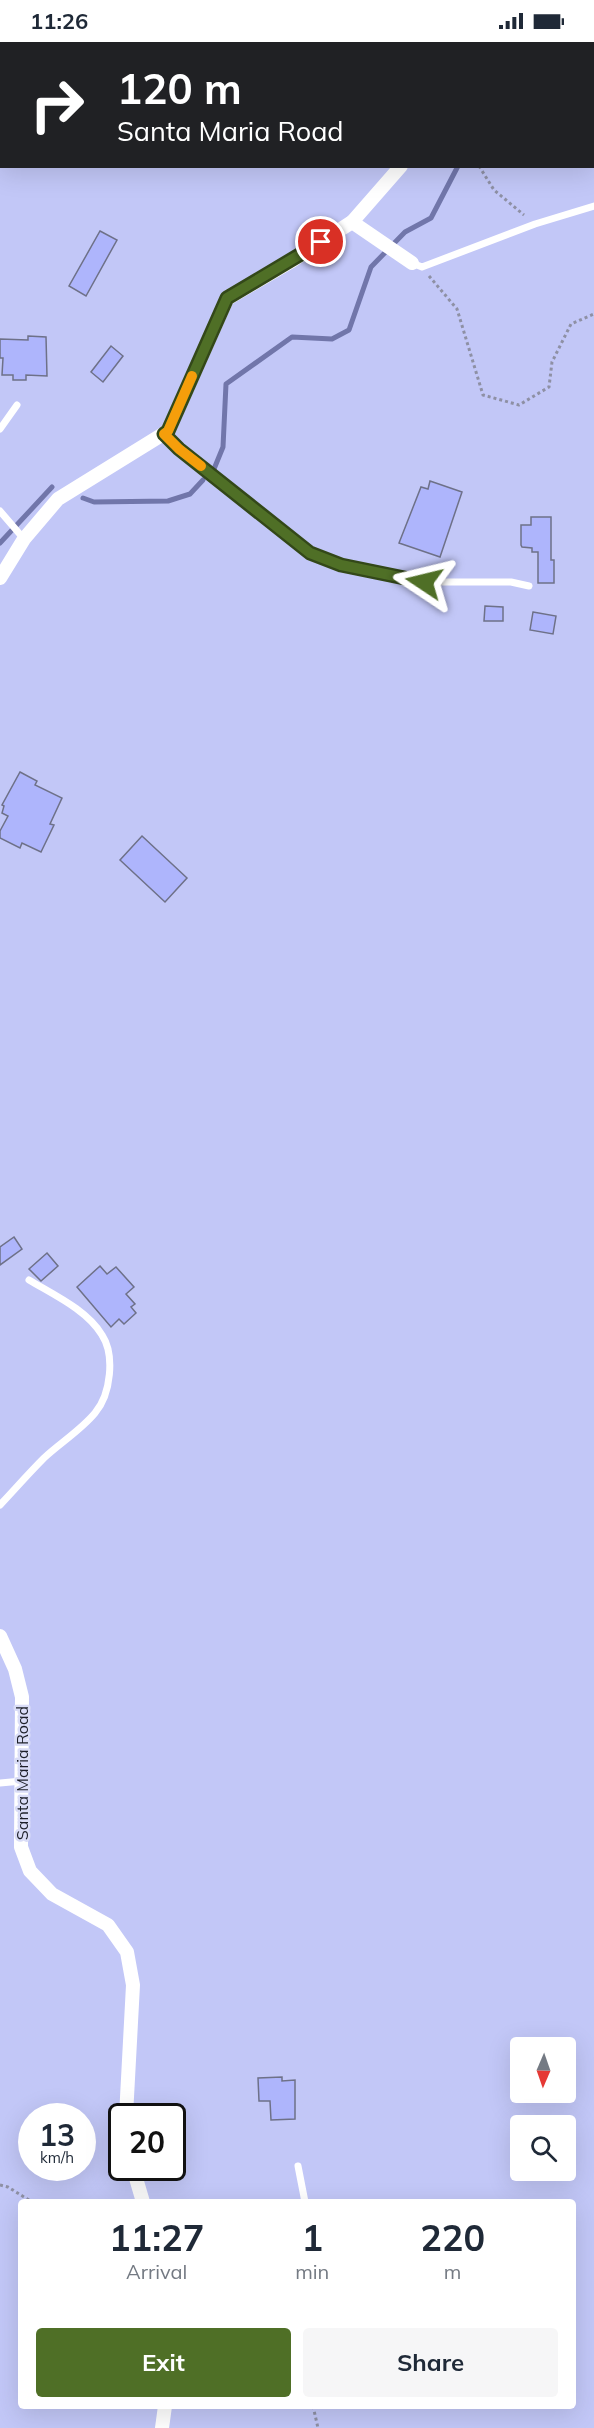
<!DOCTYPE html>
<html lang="en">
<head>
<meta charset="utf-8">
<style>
	:root { --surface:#fff; --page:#f6f6f7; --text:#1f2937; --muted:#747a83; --accent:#4f6f26 }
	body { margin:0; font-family:Mulish,sans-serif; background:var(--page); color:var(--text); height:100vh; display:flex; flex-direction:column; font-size:22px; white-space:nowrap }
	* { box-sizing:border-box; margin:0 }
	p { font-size:20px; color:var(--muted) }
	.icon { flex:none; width:33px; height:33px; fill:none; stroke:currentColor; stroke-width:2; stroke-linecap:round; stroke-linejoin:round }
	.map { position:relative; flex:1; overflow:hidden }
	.side { position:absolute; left:18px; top:2157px; width:558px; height:210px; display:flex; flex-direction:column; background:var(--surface); border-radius:6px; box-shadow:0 6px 24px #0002 }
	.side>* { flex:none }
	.hud { position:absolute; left:0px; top:0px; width:594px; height:126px; box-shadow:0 6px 24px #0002; background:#202124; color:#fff; overflow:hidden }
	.needle { width:39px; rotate:182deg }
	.tools { position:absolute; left:510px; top:1995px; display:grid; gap:12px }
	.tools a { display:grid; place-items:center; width:66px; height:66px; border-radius:6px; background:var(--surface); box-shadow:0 6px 24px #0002; font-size:30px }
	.speed { position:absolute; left:18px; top:2061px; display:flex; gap:12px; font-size:30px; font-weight:700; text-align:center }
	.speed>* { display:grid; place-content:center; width:78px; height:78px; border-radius:50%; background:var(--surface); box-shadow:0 6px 24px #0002; line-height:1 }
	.speed small { font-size:15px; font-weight:400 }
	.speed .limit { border:3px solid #111; border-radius:9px; background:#fff; color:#111 }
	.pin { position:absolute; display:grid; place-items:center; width:51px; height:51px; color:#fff; margin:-26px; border:3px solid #fff; border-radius:50%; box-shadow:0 2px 6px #0007 }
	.me { position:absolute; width:66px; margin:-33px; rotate:280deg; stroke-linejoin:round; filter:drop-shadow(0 0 4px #0008) }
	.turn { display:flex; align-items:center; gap:21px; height:126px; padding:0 18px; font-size:27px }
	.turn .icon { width:78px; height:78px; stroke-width:2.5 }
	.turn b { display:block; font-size:42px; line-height:51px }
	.eta { display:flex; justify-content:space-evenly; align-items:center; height:102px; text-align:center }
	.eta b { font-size:36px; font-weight:700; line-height:42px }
	.action { display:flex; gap:12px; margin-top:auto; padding:12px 18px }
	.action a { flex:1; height:69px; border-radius:6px; background:var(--accent); color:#fff; font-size:24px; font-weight:700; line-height:69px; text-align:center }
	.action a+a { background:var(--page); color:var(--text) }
	.status { display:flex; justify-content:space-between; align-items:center; height:42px; padding:0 30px; background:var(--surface); direction:ltr }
	.status svg { height:16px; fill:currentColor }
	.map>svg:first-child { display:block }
</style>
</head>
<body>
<div class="status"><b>11:26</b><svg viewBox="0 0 49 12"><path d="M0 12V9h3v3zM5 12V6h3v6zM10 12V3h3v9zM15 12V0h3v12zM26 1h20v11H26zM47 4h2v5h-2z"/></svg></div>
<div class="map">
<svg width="594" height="2386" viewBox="0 0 594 2386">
	<rect width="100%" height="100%" fill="#daddf7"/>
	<path fill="#c2c7f7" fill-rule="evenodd" d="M 0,0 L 594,0 L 594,2386 L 0,2386 ZM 2,2 L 592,2 L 592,124 L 2,124 ZM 520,2006 L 566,2006 L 566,2050 L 520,2050 ZM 32,2074 L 82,2074 L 82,2126 L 32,2126 ZM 122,2074 L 172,2074 L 172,2126 L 122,2126 ZM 520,2084 L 566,2084 L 566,2128 L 520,2128 ZM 21,2160 L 573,2160 L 573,2364 L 21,2364 Z"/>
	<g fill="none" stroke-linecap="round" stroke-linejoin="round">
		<g stroke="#7176aa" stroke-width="5">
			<path d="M 514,2 L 514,0"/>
			<path d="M 214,427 L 223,405 L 226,342 L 292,295 L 332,297 L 349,288 L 371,225 L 405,190 L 431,176 L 458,124"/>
			<path d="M 83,456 L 94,460 L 168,459 L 190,452 L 203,438"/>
			<path d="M 0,501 L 52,445"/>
		</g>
	</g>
	<g fill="#aeb5fc" stroke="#6e7188" stroke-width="1.5">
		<path d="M 100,189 L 117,198 L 86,254 L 69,244 Z"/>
		<path d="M 28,294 L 46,295 L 47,334 L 26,333 L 26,338 L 13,338 L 13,333 L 2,333 L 3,316 L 0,316 L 0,297 L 28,298 Z"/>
		<path d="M 111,304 L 123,314 L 103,340 L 91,330 Z"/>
		<path d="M 430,439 L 462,450 L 440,515 L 399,501 L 421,445 L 428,447 Z"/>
		<path d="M 531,475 L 551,475 L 551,518 L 554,518 L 554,541 L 538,541 L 538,510 L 532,510 L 532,506 L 522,505 L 521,503 L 521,483 L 531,483 Z"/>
		<path d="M 485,564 L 503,565 L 503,579 L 484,579 Z"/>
		<path d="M 533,570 L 556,574 L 553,592 L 530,588 Z"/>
		<path d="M 20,730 L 37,739 L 35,743 L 62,756 L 50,782 L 54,783 L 41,810 L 22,801 L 20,806 L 0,796 L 0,789 L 8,774 L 2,771 L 4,764 L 2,763 Z"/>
		<path d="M 142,794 L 187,836 L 165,860 L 120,818 Z"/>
		<path d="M 14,1195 L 22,1207 L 0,1223 L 0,1205 Z"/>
		<path d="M 47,1211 L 58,1224 L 41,1239 L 29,1227 Z"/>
		<path d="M 100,1224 L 107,1232 L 116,1225 L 134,1245 L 126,1252 L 135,1262 L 131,1265 L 136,1271 L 124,1282 L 119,1277 L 111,1285 L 77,1245 Z"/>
		<path d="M 282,2035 L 282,2039 L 295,2038 L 295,2077 L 271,2078 L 270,2059 L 259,2059 L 258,2036 Z"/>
	</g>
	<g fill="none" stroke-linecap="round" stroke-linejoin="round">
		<g stroke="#8e90a4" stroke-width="3" stroke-dasharray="3 3" stroke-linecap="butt">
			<path d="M 577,2 L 578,0"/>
			<path d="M 479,124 L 494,148 L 524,173"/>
			<path d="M 429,234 L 457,267 L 483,353 L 519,363 L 549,345 L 552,320 L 571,282 L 594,272"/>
			<path d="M 0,2143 L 8,2145 L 32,2160"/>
			<path d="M 313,2364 L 318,2386"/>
		</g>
		<g stroke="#fff" stroke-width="7">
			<path d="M 412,221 L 422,225 L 535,182 L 594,164"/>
			<path d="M 0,387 L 17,363"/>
			<path d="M 164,392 L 179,407 L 310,511 L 341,523 L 425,540 L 511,540 L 529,544"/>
			<path d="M 0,469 L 24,497"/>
			<path d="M 0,1463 C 15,1447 29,1431 44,1416 C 60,1401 81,1388 95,1371 C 111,1352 115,1313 102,1293 C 87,1268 54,1253 29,1238"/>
			<path d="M 0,1741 L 22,1739"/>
			<path d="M 298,2124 L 305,2160"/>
		</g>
		<g stroke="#fff" stroke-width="14">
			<path d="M 464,2 L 464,0"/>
			<path d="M 352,180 L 412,221"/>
			<path d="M 0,536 L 24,497 L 58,457 L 168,389 L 227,257 L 290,220 L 352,180 L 401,124"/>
			<path d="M 0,1594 L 15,1627 L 22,1655 L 21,1805 L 30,1829 L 52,1852 L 108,1883 L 127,1910 L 133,1943 L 126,2074"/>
			<path d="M 133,2126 L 143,2160"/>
			<path d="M 162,2386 L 165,2364"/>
		</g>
	</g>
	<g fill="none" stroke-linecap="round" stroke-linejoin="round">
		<defs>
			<path id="route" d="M 321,200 L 227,256 L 168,389 L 164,392 L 179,407 L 310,511 L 341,523 L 424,540"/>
		</defs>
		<use href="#route" stroke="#334819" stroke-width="15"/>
		<use href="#route" stroke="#4f6f26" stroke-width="10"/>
		<path stroke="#f59e0b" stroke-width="10" d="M 192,334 L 168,389 L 164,392 L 179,407 L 201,424"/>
	</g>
	<g text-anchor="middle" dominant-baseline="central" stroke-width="5" stroke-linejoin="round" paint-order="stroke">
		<g font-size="16" fill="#1c1e27" stroke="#daddf7">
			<text transform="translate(22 1731) rotate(-90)">Santa Maria Road</text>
		</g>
	</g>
</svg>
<div class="tools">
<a><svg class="needle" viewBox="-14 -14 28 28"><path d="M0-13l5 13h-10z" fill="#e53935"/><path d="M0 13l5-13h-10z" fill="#747a83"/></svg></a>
<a><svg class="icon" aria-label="search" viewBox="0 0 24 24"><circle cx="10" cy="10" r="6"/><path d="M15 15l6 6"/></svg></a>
</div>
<div class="speed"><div>13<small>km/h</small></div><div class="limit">20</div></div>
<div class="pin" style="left:321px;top:200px;background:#d93025"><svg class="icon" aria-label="arrive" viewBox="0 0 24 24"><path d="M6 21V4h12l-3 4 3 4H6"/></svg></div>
<svg class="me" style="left:424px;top:540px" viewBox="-20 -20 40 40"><path d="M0-17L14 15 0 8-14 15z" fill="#4f6f26" stroke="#fff" stroke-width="4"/></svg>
<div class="hud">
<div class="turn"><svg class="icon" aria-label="right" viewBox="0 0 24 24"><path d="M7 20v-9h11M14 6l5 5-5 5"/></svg><div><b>120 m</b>Santa Maria Road</div></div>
</div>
<section class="side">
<div class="eta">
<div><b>11:27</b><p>Arrival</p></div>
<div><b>1</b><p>min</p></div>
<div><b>220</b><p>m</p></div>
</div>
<div class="action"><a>Exit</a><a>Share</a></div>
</section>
</div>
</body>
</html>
